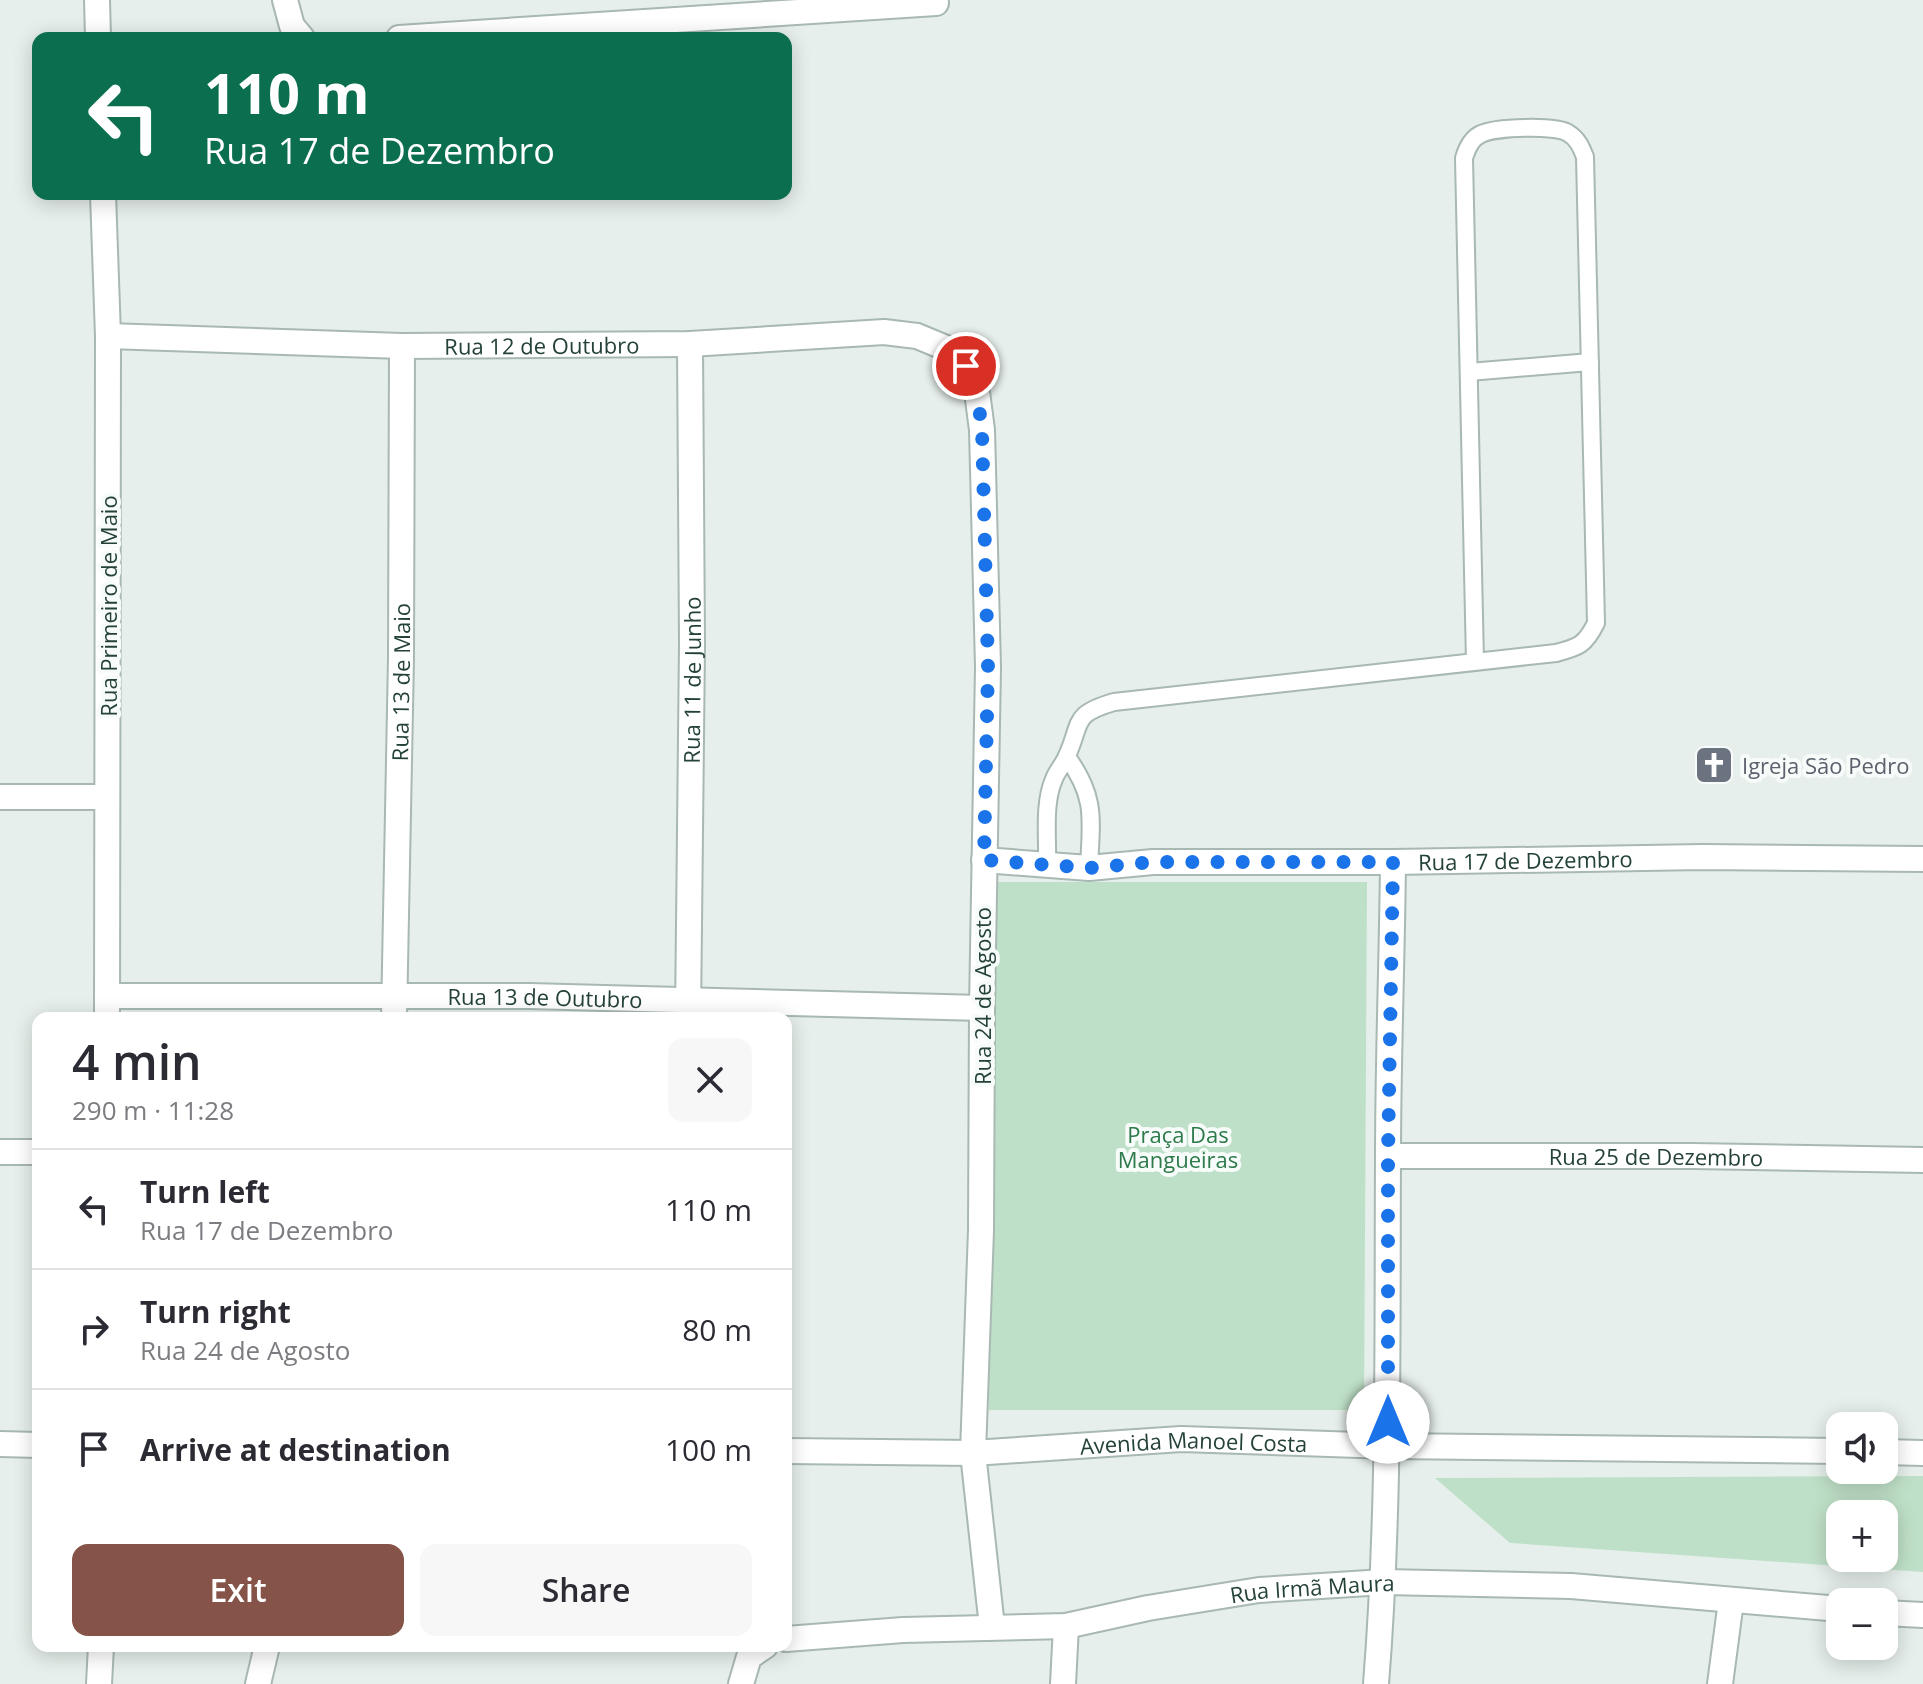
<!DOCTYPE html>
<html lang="en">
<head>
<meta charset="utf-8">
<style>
	:root { --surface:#fff; --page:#f7f7f7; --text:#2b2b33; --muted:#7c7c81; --line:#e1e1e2; --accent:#855347 }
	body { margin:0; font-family:"Open Sans",sans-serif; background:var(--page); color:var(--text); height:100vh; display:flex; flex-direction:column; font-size:30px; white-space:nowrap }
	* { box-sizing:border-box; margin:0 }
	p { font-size:26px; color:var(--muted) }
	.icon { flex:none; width:44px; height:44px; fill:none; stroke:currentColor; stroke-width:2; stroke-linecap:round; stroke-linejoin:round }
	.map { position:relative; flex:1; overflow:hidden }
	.details { position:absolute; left:32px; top:1012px; width:760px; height:640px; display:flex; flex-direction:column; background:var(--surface); border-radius:16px; box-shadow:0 4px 20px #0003 }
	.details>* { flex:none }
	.hud { position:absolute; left:32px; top:32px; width:760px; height:168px; border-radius:16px; box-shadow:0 4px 20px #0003; background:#0b6e4f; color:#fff; overflow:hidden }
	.tools { position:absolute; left:1826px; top:1412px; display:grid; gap:16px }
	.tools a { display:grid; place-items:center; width:72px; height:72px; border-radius:16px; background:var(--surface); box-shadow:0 4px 20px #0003; font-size:40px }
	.pin { position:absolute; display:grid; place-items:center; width:68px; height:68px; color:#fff; margin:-34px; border:4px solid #fff; border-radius:50%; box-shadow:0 2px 8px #0007 }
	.me { position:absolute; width:88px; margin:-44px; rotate:0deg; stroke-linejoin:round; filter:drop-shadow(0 0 6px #0008) }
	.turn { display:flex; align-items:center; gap:28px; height:168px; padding:0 40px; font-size:36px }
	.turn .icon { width:104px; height:104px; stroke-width:2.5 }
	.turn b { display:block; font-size:56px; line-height:68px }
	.round { display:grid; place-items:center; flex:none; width:84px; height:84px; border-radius:16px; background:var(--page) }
	.head { display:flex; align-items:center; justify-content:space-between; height:136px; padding:0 40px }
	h1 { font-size:48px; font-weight:600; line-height:60px }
	.primary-button { display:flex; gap:16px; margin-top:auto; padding:16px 40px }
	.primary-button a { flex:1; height:92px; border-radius:16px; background:var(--accent); color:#fff; font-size:32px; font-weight:600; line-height:92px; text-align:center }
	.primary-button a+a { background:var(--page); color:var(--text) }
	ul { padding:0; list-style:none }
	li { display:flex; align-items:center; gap:24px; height:120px; padding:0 40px; border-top:2px solid var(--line) }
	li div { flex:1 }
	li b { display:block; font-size:30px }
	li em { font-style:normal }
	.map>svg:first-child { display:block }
</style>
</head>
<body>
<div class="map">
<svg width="1923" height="1684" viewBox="0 0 1923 1684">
	<rect width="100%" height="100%" fill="#e6efeb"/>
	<g fill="#bfe0c8" fill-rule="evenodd">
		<path d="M 992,882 L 1367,882 L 1364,1410 L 989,1410 Z"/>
		<path d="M 1923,1476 L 1923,1572 L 1510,1543 L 1435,1478 ZM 1840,1514 L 1884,1514 L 1884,1558 L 1840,1558 Z"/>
	</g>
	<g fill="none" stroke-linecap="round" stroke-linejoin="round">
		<defs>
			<g id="lane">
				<path d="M 1469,372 L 1590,362"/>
				<path d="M 1067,757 C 1097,798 1091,820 1089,868"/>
				<path d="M 1047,865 C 1048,838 1043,804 1054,779 C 1057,771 1063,765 1066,758 C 1083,722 1070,715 1114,702 L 1556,653 C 1579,647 1585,645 1596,623 L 1585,157 C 1581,147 1578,139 1568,133 C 1556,125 1495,127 1481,134 C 1472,138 1467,148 1464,158 L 1475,662"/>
			</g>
			<g id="street">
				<path d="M 97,0 L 98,38"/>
				<path d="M 285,0 L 292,26 L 302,38"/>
				<path d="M 399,38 L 936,3"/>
				<path d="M 103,194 L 108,336 L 107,1018"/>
				<path id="s1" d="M 108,336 L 402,346 L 690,344 L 884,332 L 917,336 L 946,348 L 966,366 L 977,392 L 982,430 L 988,667 L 982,1008 L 981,1230 L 973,1453 L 992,1627"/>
				<path d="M 0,797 L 107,797"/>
				<path id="s2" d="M 984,860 L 1089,868 L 1153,862 L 1393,862 L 1703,857 L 1923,859"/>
				<path id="s3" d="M 107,996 L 529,996 L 982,1008"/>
				<path id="s4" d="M 394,1018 L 401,658 L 402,346"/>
				<path id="s5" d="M 688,1018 L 692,644 L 690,344"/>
				<path d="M 0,1152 L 38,1152"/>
				<path id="s6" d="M 1388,1156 L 1693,1156 L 1923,1160"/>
				<path d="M 0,1444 L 38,1445"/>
				<path id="s7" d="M 786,1451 L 973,1453 L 1181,1439 L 1388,1446 L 1840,1451"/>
				<path d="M 1884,1452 L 1923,1453"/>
				<path d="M 1884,1613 L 1923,1615"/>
				<path id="s8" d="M 786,1639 L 903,1630 L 1066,1626 L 1148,1608 L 1259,1590 L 1384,1582 L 1571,1586 L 1840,1609"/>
				<path d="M 99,1684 L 101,1646"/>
				<path d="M 258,1684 L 267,1646"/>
				<path d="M 741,1684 L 749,1657 L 765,1646"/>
				<path d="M 1063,1684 L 1066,1626"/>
				<path d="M 1376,1684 C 1390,1509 1387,1334 1388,1158 C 1388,1060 1392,961 1393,862"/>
				<path d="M 1720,1684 L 1731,1601"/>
			</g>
		</defs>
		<use href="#lane" stroke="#a8b8b2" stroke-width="20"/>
		<use href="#street" stroke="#a8b8b2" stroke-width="28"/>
		<use href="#lane" stroke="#fff" stroke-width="16"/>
		<use href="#street" stroke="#fff" stroke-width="24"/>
	</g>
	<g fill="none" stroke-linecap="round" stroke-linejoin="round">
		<path stroke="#1a73e8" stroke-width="14" stroke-dasharray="0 25.2" d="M 966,366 L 977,392 L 982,430 L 988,667 L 984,860 L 1089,868 L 1153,862 L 1393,862 L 1388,1156 L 1388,1422"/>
	</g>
	<defs>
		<symbol id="church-square" viewBox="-11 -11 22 22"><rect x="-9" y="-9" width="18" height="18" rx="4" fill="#6b7280" stroke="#f7fbf9"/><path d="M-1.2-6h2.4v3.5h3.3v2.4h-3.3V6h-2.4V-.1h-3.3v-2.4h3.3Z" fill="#fff"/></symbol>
	</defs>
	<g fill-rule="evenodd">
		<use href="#church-square" x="1692" y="743" width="44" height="44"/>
	</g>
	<g text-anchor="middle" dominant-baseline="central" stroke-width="8" stroke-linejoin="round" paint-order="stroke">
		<g font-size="22" fill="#24423a" stroke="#f7fbf9">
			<text stroke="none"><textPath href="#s1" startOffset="434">Rua 12 de Outubro</textPath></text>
			<text transform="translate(108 606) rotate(-90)">Rua Primeiro de Maio</text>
			<text stroke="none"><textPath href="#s5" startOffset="338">Rua 11 de Junho</textPath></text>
			<text stroke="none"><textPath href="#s4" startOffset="336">Rua 13 de Maio</textPath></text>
			<text stroke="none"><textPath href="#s2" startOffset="542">Rua 17 de Dezembro</textPath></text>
			<text transform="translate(982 996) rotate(-90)">Rua 24 de Agosto</text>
			<text stroke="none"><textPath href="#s3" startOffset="438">Rua 13 de Outubro</textPath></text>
			<text stroke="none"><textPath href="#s6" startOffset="268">Rua 25 de Dezembro</textPath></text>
			<text stroke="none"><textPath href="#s7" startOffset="408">Avenida Manoel Costa</textPath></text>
			<text stroke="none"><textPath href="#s8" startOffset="530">Rua Irmã Maura</textPath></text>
		</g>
		<g font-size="22" fill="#5b616d" stroke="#f7fbf9" text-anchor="start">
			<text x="1742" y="765">Igreja São Pedro</text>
		</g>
		<g font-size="22" fill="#2d7a4b" stroke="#f7fbf9">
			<text x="1178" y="1134">Praça Das<tspan x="1178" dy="25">Mangueiras</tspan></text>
		</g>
	</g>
</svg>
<div class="tools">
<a><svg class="icon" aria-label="sound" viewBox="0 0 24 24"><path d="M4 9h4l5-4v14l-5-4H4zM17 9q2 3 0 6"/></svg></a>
<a>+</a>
<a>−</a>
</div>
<div class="pin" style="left:966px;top:366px;background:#d93025"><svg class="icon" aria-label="arrive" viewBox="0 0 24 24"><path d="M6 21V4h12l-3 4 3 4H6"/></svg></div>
<svg class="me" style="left:1388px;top:1422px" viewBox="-20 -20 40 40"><circle r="19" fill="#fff"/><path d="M0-13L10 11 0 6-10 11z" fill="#1a73e8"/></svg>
<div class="hud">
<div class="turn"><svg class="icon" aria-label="left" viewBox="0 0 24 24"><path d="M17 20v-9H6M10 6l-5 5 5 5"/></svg><div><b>110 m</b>Rua 17 de Dezembro</div></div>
</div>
<section class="details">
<div class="head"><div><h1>4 min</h1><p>290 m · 11:28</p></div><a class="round"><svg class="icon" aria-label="close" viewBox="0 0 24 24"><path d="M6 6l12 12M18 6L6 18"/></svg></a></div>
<ul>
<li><svg class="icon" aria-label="left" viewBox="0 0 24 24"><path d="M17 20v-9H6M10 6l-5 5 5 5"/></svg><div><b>Turn left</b><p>Rua 17 de Dezembro</p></div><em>110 m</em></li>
<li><svg class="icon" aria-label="right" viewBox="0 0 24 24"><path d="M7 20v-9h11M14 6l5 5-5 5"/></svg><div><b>Turn right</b><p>Rua 24 de Agosto</p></div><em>80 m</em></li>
<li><svg class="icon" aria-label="arrive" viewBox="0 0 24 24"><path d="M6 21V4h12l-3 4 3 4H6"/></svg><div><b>Arrive at destination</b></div><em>100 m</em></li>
</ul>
<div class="primary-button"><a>Exit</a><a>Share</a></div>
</section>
</div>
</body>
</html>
